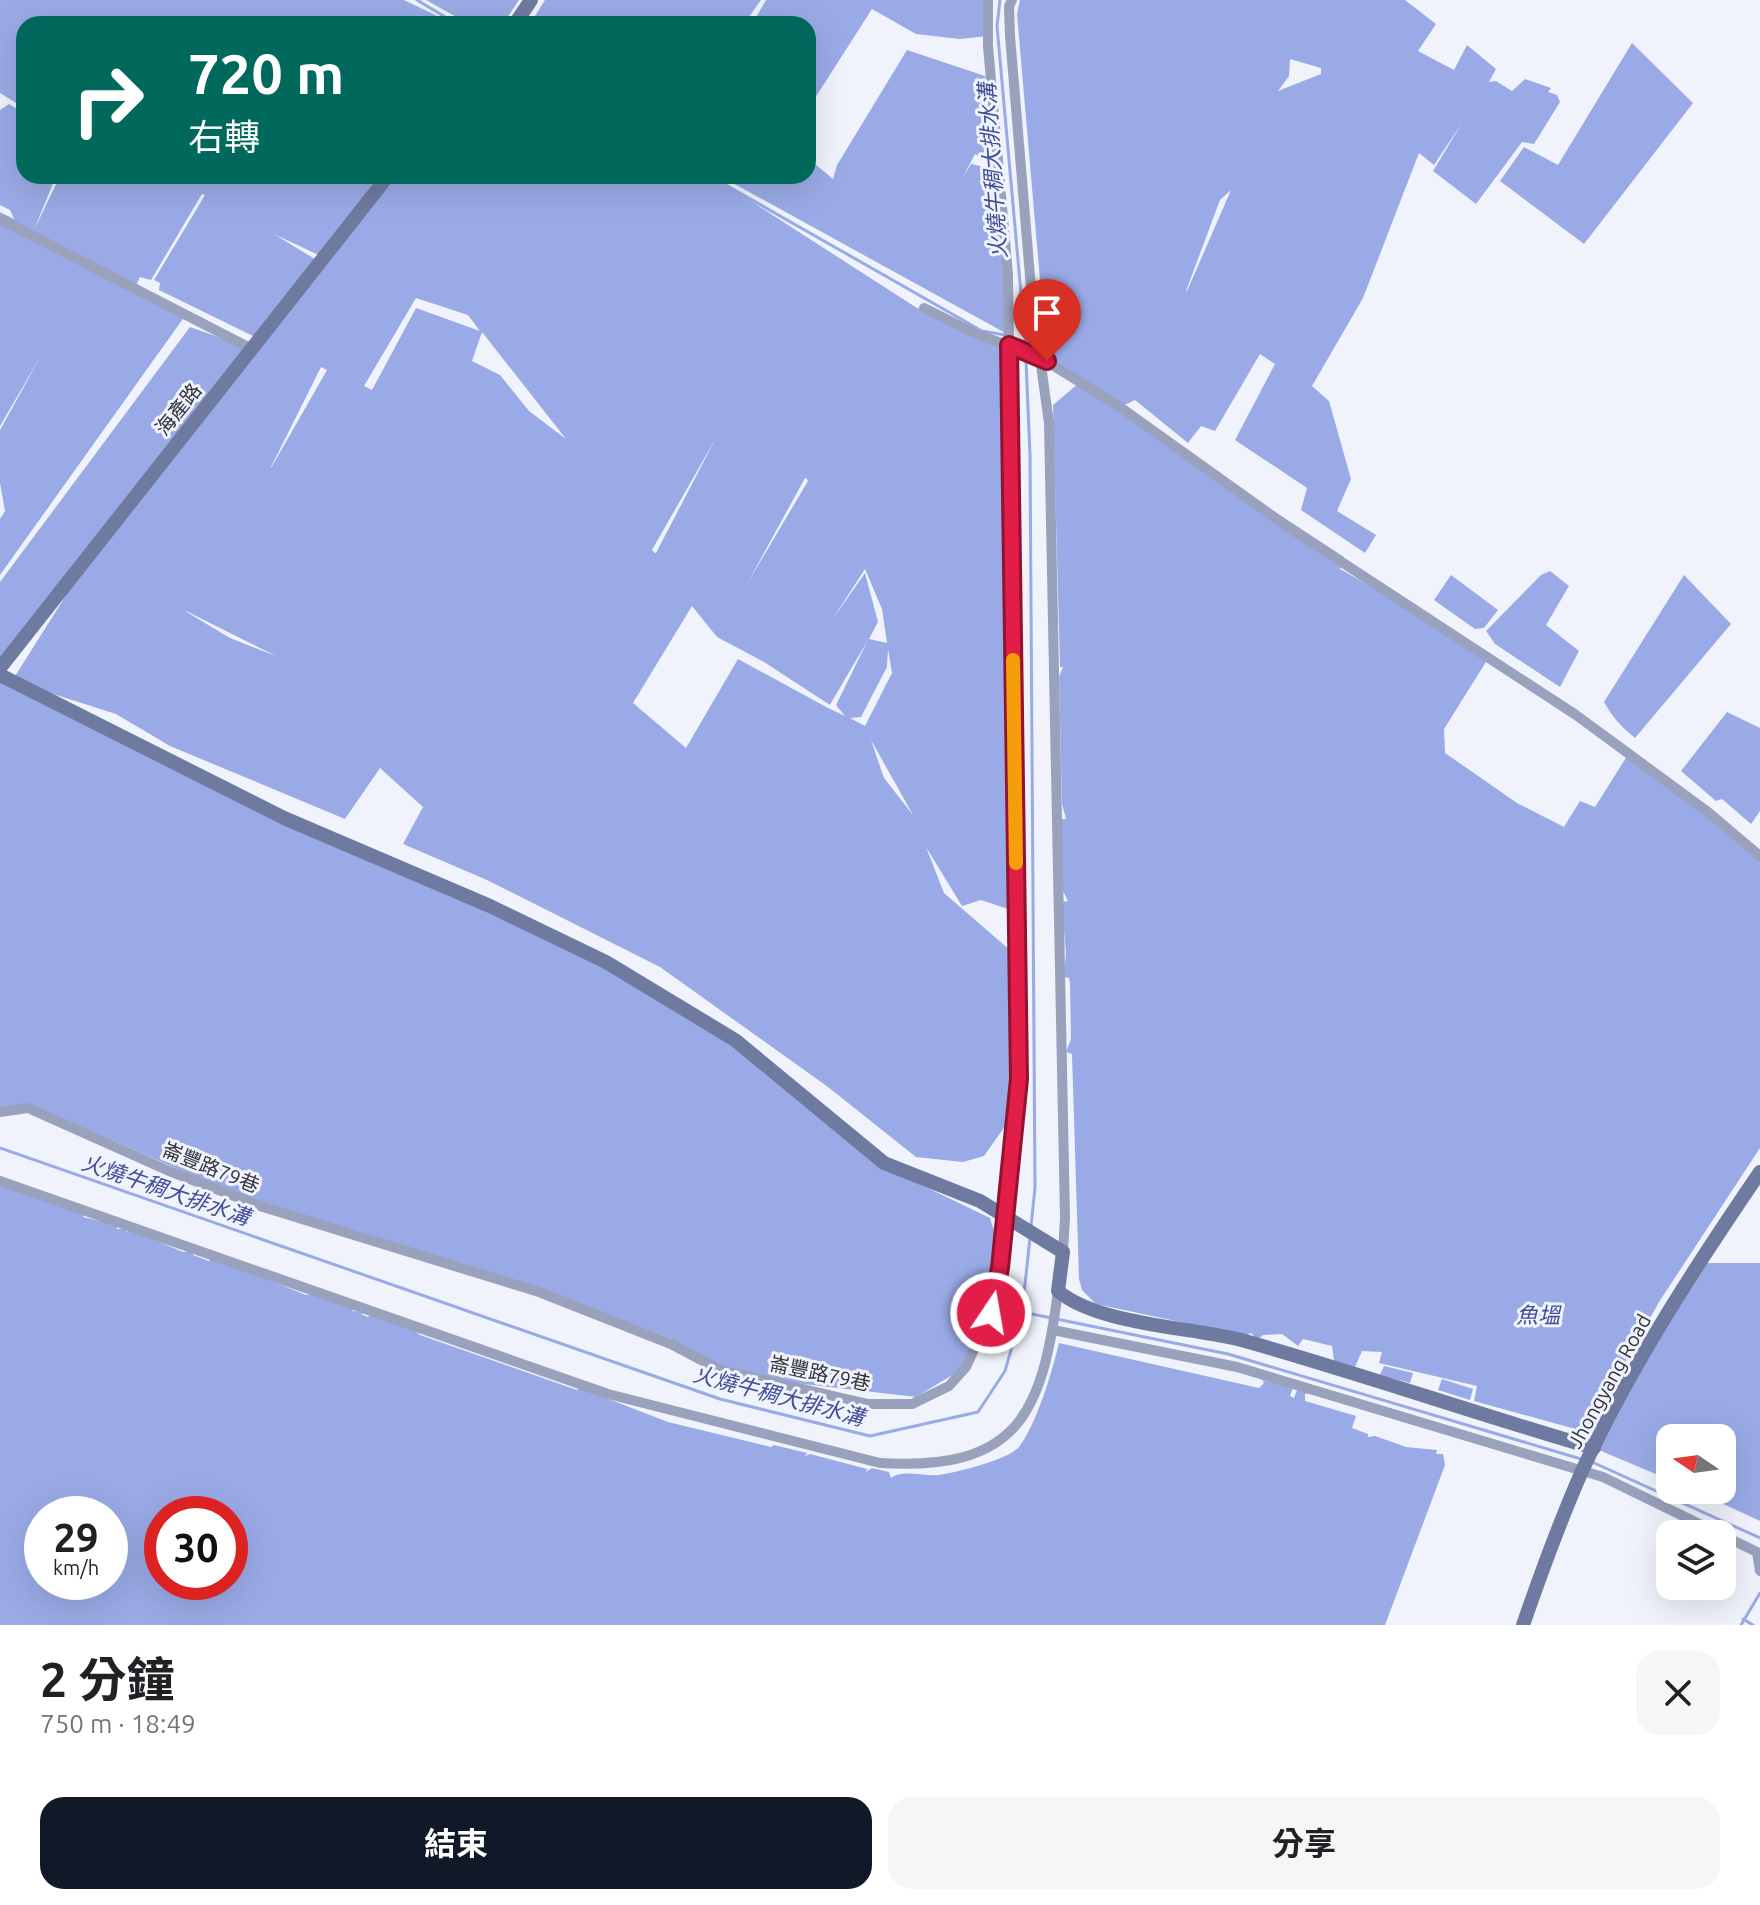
<!DOCTYPE html>
<html lang="zh-TW">
<head>
<meta charset="utf-8">
<style>
	:root { --surface:#fff; --page:#f6f6f6; --text:#202124; --muted:#757577; --accent:#111827 }
	body { margin:0; font-family:Ubuntu,"Noto Sans TC",sans-serif; background:var(--page); color:var(--text); height:100vh; display:flex; flex-direction:column; font-size:30px; white-space:nowrap }
	* { box-sizing:border-box; margin:0 }
	p { font-size:26px; color:var(--muted) }
	.icon { flex:none; width:44px; height:44px; fill:none; stroke:currentColor; stroke-width:2; stroke-linecap:round; stroke-linejoin:round }
	.map { position:relative; height:1625px; overflow:hidden }
	.panel { display:flex; flex-direction:column; background:var(--surface); flex:1 }
	.panel>* { flex:none }
	.banner { position:absolute; left:16px; top:16px; width:800px; height:168px; border-radius:24px; box-shadow:0 8px 32px #0002; background:#00695c; color:#fff; overflow:hidden }
	.needle { width:52px; rotate:283deg }
	.buttons { position:absolute; left:1656px; top:1424px; display:grid; gap:16px }
	.buttons a { display:grid; place-items:center; width:80px; height:80px; border-radius:16px; background:var(--surface); box-shadow:0 8px 32px #0002; font-size:40px }
	.speed { position:absolute; left:24px; top:1496px; display:flex; gap:16px; font-size:40px; font-weight:700; text-align:center }
	.speed>* { display:grid; place-content:center; width:104px; height:104px; border-radius:50%; background:var(--surface); box-shadow:0 8px 32px #0002; line-height:1 }
	.speed small { font-size:20px; font-weight:400 }
	.speed .limit { border:12px solid #d22; background:#fff; color:#111 }
	.pin { position:absolute; display:grid; place-items:center; width:68px; height:68px; color:#fff; margin:-82px -34px; border-radius:50% 50% 50% 0; rotate:-45deg; box-shadow:0 0 8px #0007 }
	.pin .icon { rotate:45deg }
	.me { position:absolute; width:88px; margin:-44px; rotate:12deg; stroke-linejoin:round; filter:drop-shadow(0 0 6px #0008) }
	.turn { display:flex; align-items:center; gap:28px; height:168px; padding:0 40px; font-size:36px }
	.turn .icon { width:104px; height:104px; stroke-width:2.5 }
	.turn b { display:block; font-size:56px; line-height:68px }
	.round { display:grid; place-items:center; flex:none; width:84px; height:84px; border-radius:24px; background:var(--page) }
	.head { display:flex; align-items:center; justify-content:space-between; height:136px; padding:0 40px }
	h1 { font-size:48px; font-weight:700; line-height:60px }
	.cta { display:flex; gap:16px; margin-top:auto; padding:16px 40px }
	.cta a { flex:1; height:92px; border-radius:24px; background:var(--accent); color:#fff; font-size:32px; font-weight:700; line-height:92px; text-align:center }
	.cta a+a { background:var(--page); color:var(--text) }
	.map>svg:first-child { display:block }
</style>
</head>
<body>
<div class="map">
<svg width="1760" height="1625" viewBox="0 0 1760 1625">
	<rect width="100%" height="100%" fill="#f0f3fb"/>
	<g fill="#99aae6" fill-rule="evenodd">
		<path d="M 0,0 L 404,0 L 454,24 L 24,24 L 24,108 L 0,93 Z"/>
		<path d="M 426,0 L 519,0 L 503,24 L 469,24 Z"/>
		<path d="M 545,0 L 761,0 L 744,24 L 530,24 Z"/>
		<path d="M 766,0 L 990,0 L 988,36 L 960,39 L 916,34 L 872,9 L 808,109 L 808,24 L 752,24 Z"/>
		<path d="M 1020,0 L 1405,0 L 1436,24 L 1418,51 L 1454,70 L 1467,45 L 1496,69 L 1489,82 L 1496,81 L 1512,91 L 1525,79 L 1551,88 L 1548,92 L 1557,95 L 1560,102 L 1534,144 L 1522,142 L 1476,204 L 1433,171 L 1462,123 L 1434,165 L 1419,153 L 1363,298 L 1312,386 L 1329,401 L 1351,479 L 1337,511 L 1376,535 L 1365,553 L 1301,510 L 1307,488 L 1235,440 L 1275,364 L 1260,354 L 1215,431 L 1201,426 L 1188,443 L 1135,400 L 1120,407 L 1047,361 L 1017,14 ZM 1290,59 L 1321,68 L 1321,74 L 1278,91 L 1289,76 ZM 1231,190 L 1187,291 L 1186,291 L 1220,200 Z"/>
		<path d="M 1632,43 L 1693,103 L 1584,244 L 1500,181 L 1524,147 L 1558,165 Z"/>
		<path d="M 907,50 L 985,76 L 991,161 L 975,154 L 962,179 L 971,164 L 993,169 L 1009,335 L 720,176 L 808,176 L 808,158 L 833,179 L 837,165 Z"/>
		<path d="M 9,104 L 24,113 L 24,176 L 56,176 L 34,230 L 60,176 L 140,176 L 156,182 L 158,176 L 389,176 L 327,259 L 274,234 L 318,261 L 255,337 L 159,290 L 160,283 L 154,280 L 205,195 L 202,194 L 151,280 L 140,277 L 135,287 L 185,316 L 0,575 L 0,519 L 5,511 L 0,483 L 0,430 L 42,354 L 0,426 L 0,212 L 14,219 L 10,210 L 0,205 L 0,110 Z"/>
		<path d="M 397,176 L 712,176 L 917,308 L 1004,343 L 1011,910 L 981,900 L 962,906 L 926,847 L 944,893 L 1011,951 L 1012,989 L 1018,993 L 1008,1122 L 984,1156 L 963,1162 L 916,1157 L 828,1087 L 660,967 L 487,880 L 403,844 L 423,807 L 380,768 L 345,819 L 170,746 L 116,714 L 19,683 L 263,807 L 448,888 L 719,1026 L 907,1178 L 990,1218 L 1001,1252 L 987,1328 L 964,1368 L 916,1397 L 795,1383 L 718,1366 L 670,1338 L 567,1299 L 277,1208 L 187,1173 L 31,1105 L 0,1108 L 0,675 L 12,681 L 80,573 L 0,662 L 0,582 L 190,327 L 252,349 ZM 416,298 L 468,315 L 480,331 L 416,308 L 372,390 L 364,386 ZM 482,332 L 566,439 L 529,411 L 500,375 L 472,361 ZM 321,367 L 327,370 L 271,468 L 271,467 ZM 716,438 L 656,553 L 655,553 L 652,550 ZM 806,478 L 808,481 L 747,584 L 805,478 ZM 865,569 L 882,609 L 887,643 L 869,639 L 878,622 L 865,573 L 832,620 ZM 692,606 L 717,637 L 764,662 L 830,705 L 828,708 L 738,659 L 686,748 L 633,703 ZM 185,611 L 186,611 L 276,656 L 230,638 ZM 868,640 L 836,705 L 845,716 L 828,708 ZM 888,649 L 892,673 L 865,726 L 850,718 L 861,717 L 887,667 ZM 871,740 L 913,815 L 884,778 Z"/>
		<path d="M 1079,383 L 1344,557 L 1340,569 L 1491,654 L 1444,729 L 1445,753 L 1517,803 L 1564,827 L 1580,801 L 1595,807 L 1629,753 L 1760,853 L 1760,1148 L 1659,1302 L 1586,1432 L 1474,1401 L 1477,1386 L 1379,1363 L 1382,1352 L 1362,1351 L 1355,1367 L 1334,1361 L 1332,1346 L 1303,1339 L 1298,1346 L 1282,1334 L 1263,1335 L 1257,1340 L 1251,1333 L 1246,1336 L 1096,1304 L 1082,1290 L 1079,1279 L 1072,1054 L 1066,1052 L 1071,1039 L 1070,983 L 1069,978 L 1064,977 L 1066,954 L 1062,902 L 1068,901 L 1063,891 L 1061,819 L 1066,819 L 1062,804 L 1059,677 L 1063,667 L 1060,667 L 1053,405 Z"/>
		<path d="M 1550,571 L 1569,586 L 1546,625 L 1579,651 L 1560,687 L 1495,644 L 1486,631 L 1541,575 Z"/>
		<path d="M 1451,575 L 1498,610 L 1484,628 L 1475,629 L 1434,600 Z"/>
		<path d="M 1684,575 L 1731,624 L 1635,738 C 1619,725 1612,716 1604,702 Z"/>
		<path d="M 1727,712 L 1760,728 L 1760,811 L 1751,824 L 1722,799 L 1716,801 L 1681,771 Z"/>
		<path d="M 0,1184 L 84,1212 L 83,1217 L 117,1225 L 117,1229 L 128,1229 L 126,1232 L 131,1230 L 183,1252 L 194,1252 L 193,1255 L 209,1261 L 214,1258 L 306,1295 L 313,1294 L 354,1308 L 352,1311 L 366,1312 L 361,1314 L 368,1317 L 371,1313 L 409,1328 L 406,1330 L 411,1328 L 420,1335 L 577,1390 L 580,1388 L 668,1422 L 771,1447 L 774,1445 L 807,1453 L 805,1456 L 810,1454 L 867,1469 L 866,1472 L 872,1468 L 889,1472 L 891,1478 C 903,1469 925,1477 939,1475 C 958,1472 1008,1460 1019,1447 C 1037,1423 1052,1372 1059,1343 L 1259,1388 L 1264,1383 L 1262,1380 L 1293,1388 L 1290,1396 L 1294,1398 L 1297,1390 L 1309,1393 L 1305,1394 L 1305,1401 L 1356,1416 L 1352,1428 L 1368,1434 L 1368,1437 L 1375,1436 L 1406,1447 L 1437,1450 L 1436,1454 L 1443,1454 L 1445,1465 L 1385,1625 L 0,1625 ZM 42,1514 L 110,1514 L 110,1582 L 42,1582 ZM 162,1514 L 230,1514 L 230,1582 L 162,1582 Z"/>
		<path d="M 1702,1263 L 1760,1263 L 1760,1521 L 1693,1490 L 1722,1490 L 1722,1438 L 1670,1438 L 1670,1480 L 1594,1448 Z"/>
		<path d="M 1384,1366 L 1413,1373 L 1410,1383 L 1380,1375 Z"/>
		<path d="M 1442,1379 L 1473,1389 L 1470,1400 L 1438,1390 Z"/>
	</g>
	<g fill="none" stroke-linecap="round" stroke-linejoin="round">
		<g stroke="#99aae6" stroke-width="3">
			<path d="M 417,0 L 457,24"/>
			<path d="M 1000,0 L 997,26 L 1025,338 L 1030,455 L 1035,1188 L 1031,1226"/>
			<path d="M 724,184 L 982,331 L 1005,335"/>
			<path d="M 0,1148 L 720,1399 L 870,1436 L 978,1412 L 1005,1371 L 1022,1312 L 1030,1238"/>
			<path d="M 1022,1312 L 1228,1354 L 1581,1459"/>
			<path d="M 1592,1462 L 1760,1538"/>
			<path d="M 1743,1619 L 1753,1625"/>
			<path d="M 1741,1625 L 1760,1593"/>
		</g>
		<g stroke="#99a1bc" stroke-width="10">
			<path d="M 1012,0 L 1009,6 L 1010,36 L 1032,300 L 1049,423 L 1065,1218 L 1063,1252"/>
			<path d="M 0,219 L 252,349"/>
			<path d="M 924,308 L 974,333 L 1041,358 L 1120,407 L 1285,525 L 1576,715 L 1708,812 L 1760,856"/>
			<path d="M 0,1112 L 28,1108 L 169,1171 L 263,1207 L 539,1292 L 671,1344 L 720,1370 L 868,1404 L 912,1404 L 949,1386 L 966,1367 L 991,1313 L 1000,1268 L 1019,1079 L 1008,275 L 988,46 L 988,0"/>
			<path d="M 0,1181 L 608,1394 L 880,1463 C 1017,1471 1042,1416 1058,1291"/>
			<path d="M 1053,1330 L 1237,1367 L 1603,1477 L 1757,1552 L 1760,1571"/>
		</g>
		<g stroke="#6f7aa0" stroke-width="14">
			<path d="M 515,24 L 531,0"/>
			<path d="M 0,668 L 388,176"/>
			<path d="M 0,675 L 284,818 L 490,906 L 606,962 L 735,1040 L 884,1163 L 980,1201 L 1063,1252 L 1058,1291 C 1098,1325 1193,1327 1245,1341 C 1362,1374 1477,1414 1594,1448"/>
			<path d="M 1523,1625 C 1541,1573 1560,1521 1582,1471 C 1630,1367 1695,1267 1760,1172"/>
		</g>
	</g>
	<g fill="none" stroke-linecap="round" stroke-linejoin="round">
		<defs>
			<path id="route" d="M 991,1313 L 1000,1268 L 1019,1079 L 1009,345 L 1047,361"/>
		</defs>
		<use href="#route" stroke="#92132f" stroke-width="20"/>
		<use href="#route" stroke="#e11d48" stroke-width="14"/>
		<path stroke="#f59e0b" stroke-width="14" d="M 1013,660 L 1016,863"/>
	</g>
	<g text-anchor="middle" dominant-baseline="central" stroke-width="6" stroke-linejoin="round" paint-order="stroke">
		<g font-size="20" fill="#32353d" stroke="#f0f3fb">
			<text transform="translate(178 409) rotate(-51)">海產路</text>
			<text transform="translate(211 1167) rotate(22)">崙豐路79巷</text>
			<text transform="translate(820 1373) rotate(12)">崙豐路79巷</text>
			<text transform="translate(1609 1381) rotate(-61)">Jhongyang Road</text>
		</g>
		<g font-size="22" font-style="italic" fill="#404e97" stroke="#f0f3fb">
			<text transform="translate(992 171) rotate(-94)">火燒牛稠大排水溝</text>
			<text transform="translate(166 1189) rotate(19)">火燒牛稠大排水溝</text>
			<text x="1538" y="1314">魚塭</text>
			<text transform="translate(779 1395) rotate(15)">火燒牛稠大排水溝</text>
		</g>
	</g>
</svg>
<div class="buttons">
<a><svg class="needle" viewBox="-14 -14 28 28"><path d="M0-13l5 13h-10z" fill="#e53935"/><path d="M0 13l5-13h-10z" fill="#757577"/></svg></a>
<a><svg class="icon" aria-label="layers" viewBox="0 0 24 24"><path d="M12 4l9 5-9 5-9-5zM3 14l9 5 9-5"/></svg></a>
</div>
<div class="speed"><div>29<small>km/h</small></div><div class="limit">30</div></div>
<div class="pin" style="left:1047px;top:361px;background:#d93025"><svg class="icon" aria-label="arrive" viewBox="0 0 24 24"><path d="M6 21V4h12l-3 4 3 4H6"/></svg></div>
<svg class="me" style="left:991px;top:1313px" viewBox="-20 -20 40 40"><circle r="17" fill="#e11d48" stroke="#fff" stroke-width="3"/><path d="M0-11L8 9 0 5-8 9z" fill="#fff"/></svg>
<div class="banner">
<div class="turn"><svg class="icon" aria-label="right" viewBox="0 0 24 24"><path d="M7 20v-9h11M14 6l5 5-5 5"/></svg><div><b>720 m</b>右轉</div></div>
</div>
</div>
<section class="panel">
<div class="head"><div><h1>2 分鐘</h1><p>750 m · 18:49</p></div><a class="round"><svg class="icon" aria-label="close" viewBox="0 0 24 24"><path d="M6 6l12 12M18 6L6 18"/></svg></a></div>
<div class="cta"><a>結束</a><a>分享</a></div>
</section>
</body>
</html>
